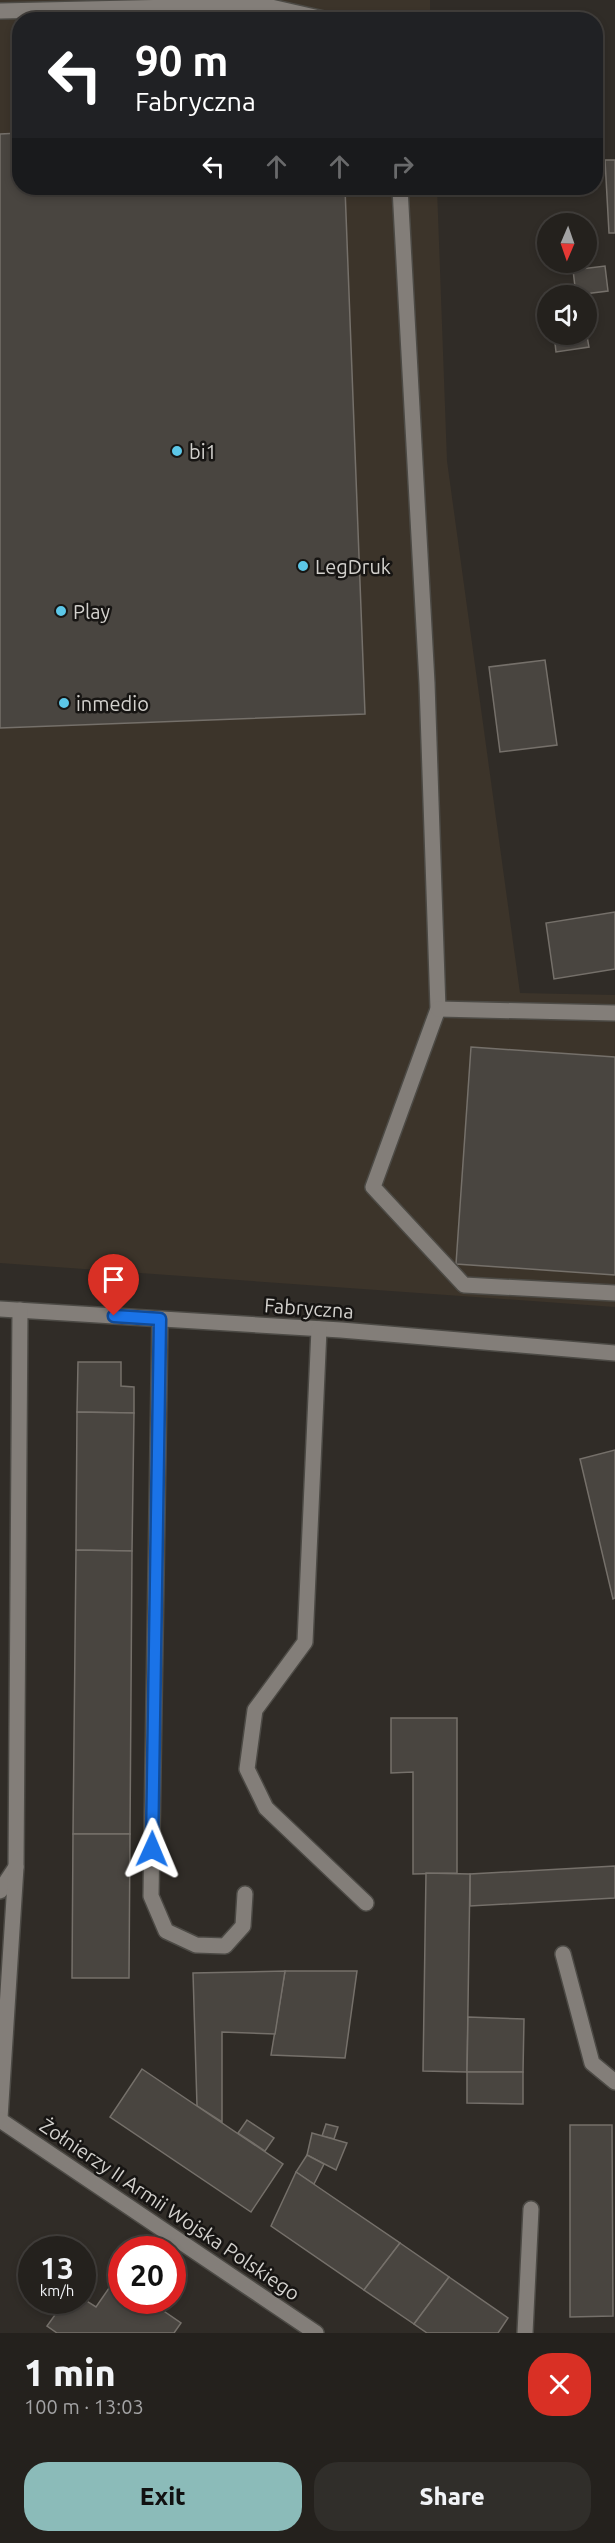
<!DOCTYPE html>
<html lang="en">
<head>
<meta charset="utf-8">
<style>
	:root { --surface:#24211d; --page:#302e2a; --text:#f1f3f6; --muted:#a3a3a4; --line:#413e3b; --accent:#8bbbb9 }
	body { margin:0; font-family:Ubuntu,sans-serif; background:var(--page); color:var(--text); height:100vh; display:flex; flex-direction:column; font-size:22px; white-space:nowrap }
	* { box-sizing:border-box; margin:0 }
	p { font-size:20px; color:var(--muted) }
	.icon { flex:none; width:33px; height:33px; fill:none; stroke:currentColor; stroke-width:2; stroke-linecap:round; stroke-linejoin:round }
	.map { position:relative; height:2333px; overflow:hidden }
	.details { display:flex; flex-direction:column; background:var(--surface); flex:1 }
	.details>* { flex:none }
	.hud { position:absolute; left:12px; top:12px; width:591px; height:183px; border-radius:24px; box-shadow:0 3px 9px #0003,0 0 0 2px var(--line); background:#202124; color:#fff; overflow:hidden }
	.needle { width:39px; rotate:182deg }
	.tools { position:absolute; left:537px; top:213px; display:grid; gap:12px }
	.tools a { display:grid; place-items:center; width:60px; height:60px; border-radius:50%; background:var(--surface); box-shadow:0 3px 9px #0003,0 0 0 2px var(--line); font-size:30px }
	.speed { position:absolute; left:18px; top:2236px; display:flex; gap:12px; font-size:30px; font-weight:700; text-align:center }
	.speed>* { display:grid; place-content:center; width:78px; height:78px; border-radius:50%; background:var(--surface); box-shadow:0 3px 9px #0003,0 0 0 2px var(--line); line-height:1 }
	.speed small { font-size:15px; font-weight:400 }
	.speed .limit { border:9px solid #d22; background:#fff; color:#111 }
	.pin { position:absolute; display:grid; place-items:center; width:51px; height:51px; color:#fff; margin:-62px -26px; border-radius:50% 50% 50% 0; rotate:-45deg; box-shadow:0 0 6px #0007 }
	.pin .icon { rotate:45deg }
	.me { position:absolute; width:66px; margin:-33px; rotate:1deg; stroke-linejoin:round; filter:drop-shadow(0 0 4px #0008) }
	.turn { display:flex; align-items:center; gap:21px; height:126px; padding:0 24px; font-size:27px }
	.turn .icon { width:78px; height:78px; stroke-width:2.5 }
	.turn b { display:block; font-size:42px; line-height:51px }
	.lanes { display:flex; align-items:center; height:57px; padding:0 24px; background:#0003; justify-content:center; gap:30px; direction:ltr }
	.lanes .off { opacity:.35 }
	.round { display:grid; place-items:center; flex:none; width:63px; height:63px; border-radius:24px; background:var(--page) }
	.headline { display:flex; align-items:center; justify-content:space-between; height:102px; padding:0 24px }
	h1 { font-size:36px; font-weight:800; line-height:45px }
	.button { display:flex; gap:12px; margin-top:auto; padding:12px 24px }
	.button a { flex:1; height:69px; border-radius:24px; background:var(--accent); color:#111; font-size:24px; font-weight:800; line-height:69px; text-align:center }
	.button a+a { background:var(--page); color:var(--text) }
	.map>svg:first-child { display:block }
</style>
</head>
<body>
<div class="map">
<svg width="615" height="2333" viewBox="0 0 615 2333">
	<rect width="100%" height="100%" fill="#302c27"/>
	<path fill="#3c342a" d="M 0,0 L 430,0 L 430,20 L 20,20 L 20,188 L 437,188 L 447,461 L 520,993 L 615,995 L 615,1307 L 0,1263 Z"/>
	<g fill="#494540" stroke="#75706a" stroke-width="1.5">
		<path d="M 185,15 L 185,20 L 43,20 Z"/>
		<path d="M 20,133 L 20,188 L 345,188 L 365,714 L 0,728 L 0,134 Z"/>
		<path d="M 605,160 L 615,160 L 615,233 L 609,233 Z"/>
		<path d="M 605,266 L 608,291 L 576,295 L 573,270 Z"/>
		<path d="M 586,331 L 589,347 L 556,352 L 554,334 L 586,334 Z"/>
		<path d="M 545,660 L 557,745 L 500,752 L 489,667 Z"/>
		<path d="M 615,912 L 615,969 L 554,979 L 546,923 Z"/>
		<path d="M 471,1047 L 615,1057 L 615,1275 L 456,1264 Z"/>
		<path d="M 78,1362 L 121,1362 L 121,1386 L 134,1387 L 134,1413 L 77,1412 Z"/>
		<path d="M 77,1412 L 134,1413 L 132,1551 L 76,1550 Z"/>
		<path d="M 615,1450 L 615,1598 L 613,1599 L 580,1459 Z"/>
		<path d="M 76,1550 L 132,1551 L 130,1834 L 73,1834 Z"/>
		<path d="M 391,1718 L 457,1718 L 457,1873 L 413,1874 L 413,1772 L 391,1773 Z"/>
		<path d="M 73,1834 L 130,1834 L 129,1978 L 72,1978 Z"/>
		<path d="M 615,1866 L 615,1898 L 470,1906 L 470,1874 Z"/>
		<path d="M 426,1873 L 470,1874 L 467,2072 L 423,2071 Z"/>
		<path d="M 285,1971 L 357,1971 L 345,2058 L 271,2055 Z"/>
		<path d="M 285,1971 L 275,2034 L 222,2032 L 222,2122 L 197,2106 L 193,1973 Z"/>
		<path d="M 468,2017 L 524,2019 L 523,2072 L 467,2072 Z"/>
		<path d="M 142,2069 L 283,2164 L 251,2212 L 110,2117 Z"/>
		<path d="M 467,2072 L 523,2072 L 523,2104 L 467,2103 Z"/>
		<path d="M 247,2120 L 274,2138 L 265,2151 L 238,2133 Z"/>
		<path d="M 326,2124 L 338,2127 L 334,2139 L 322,2136 Z"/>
		<path d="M 570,2125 L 612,2125 L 613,2316 L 570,2317 Z"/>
		<path d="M 312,2133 L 347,2143 L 336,2170 L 307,2155 Z"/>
		<path d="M 307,2155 L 324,2164 L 314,2184 L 296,2172 Z"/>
		<path d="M 296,2172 L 400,2243 L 364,2290 L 271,2226 Z"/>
		<path d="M 400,2243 L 449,2277 L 414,2324 L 364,2290 Z"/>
		<path d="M 449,2277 L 508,2318 L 498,2333 L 427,2333 L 414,2324 Z"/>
		<path d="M 116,2278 L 122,2282 L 122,2301 L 149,2301 L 181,2323 L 174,2333 L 57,2333 L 47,2326 L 65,2301 L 82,2301 L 82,2298 L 96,2307 Z"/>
	</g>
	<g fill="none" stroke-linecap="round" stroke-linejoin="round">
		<defs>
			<g id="minor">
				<path d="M 0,11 L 262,5 L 328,20"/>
				<path d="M 400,188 L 427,683 L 438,1009 L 373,1187 L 464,1285 L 615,1293"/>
				<path d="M 438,1009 L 615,1013"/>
				<path d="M 0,1309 L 341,1330 L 615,1353"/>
				<path d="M 160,1319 L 151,1896 L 166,1931 L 196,1945 L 225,1946 L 243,1926 L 245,1894"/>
				<path d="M 319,1329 L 305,1642 L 255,1710 L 247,1769 L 266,1808 L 366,1903"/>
				<path d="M 0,1891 L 16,1867"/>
				<path d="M 563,1954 L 592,2063 L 615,2082"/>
				<path d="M 0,2118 L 16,1867 L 20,1310"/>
				<path d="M 0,2120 L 316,2333"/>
				<path d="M 525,2333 L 531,2209"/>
			</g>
		</defs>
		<use href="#minor" stroke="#4c4a45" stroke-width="18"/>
		<use href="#minor" stroke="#837e79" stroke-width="15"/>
	</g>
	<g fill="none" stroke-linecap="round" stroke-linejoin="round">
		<defs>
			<path id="route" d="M 114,1316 L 160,1319 L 152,1849"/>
		</defs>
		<use href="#route" stroke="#114b97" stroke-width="15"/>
		<use href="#route" stroke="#1a73e8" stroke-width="10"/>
	</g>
	<g fill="#5cc7e8" stroke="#171513" stroke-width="2">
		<circle cx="177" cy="451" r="6"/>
		<circle cx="303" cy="566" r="6"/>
		<circle cx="61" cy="611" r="6"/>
		<circle cx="64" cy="703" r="6"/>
	</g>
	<g text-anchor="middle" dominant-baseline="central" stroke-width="5" stroke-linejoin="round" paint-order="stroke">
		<g font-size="20" fill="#d3d1cd" stroke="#171513" text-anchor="start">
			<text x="189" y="451">bi1</text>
			<text x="315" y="566">LegDruk</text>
			<text x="73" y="611">Play</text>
			<text x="76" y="703">inmedio</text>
		</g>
		<g font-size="20" fill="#d3d1cd" stroke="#171513">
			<text transform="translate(309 1308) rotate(4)">Fabryczna</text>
			<text transform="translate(170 2209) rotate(34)">Żołnierzy II Armii Wojska Polskiego</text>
		</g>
	</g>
</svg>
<div class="tools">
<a><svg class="needle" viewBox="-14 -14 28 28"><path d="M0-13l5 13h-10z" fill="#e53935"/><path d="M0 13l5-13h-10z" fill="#a3a3a4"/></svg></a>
<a><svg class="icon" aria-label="sound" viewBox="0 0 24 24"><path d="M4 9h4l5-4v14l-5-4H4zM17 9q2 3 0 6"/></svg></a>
</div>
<div class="speed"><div>13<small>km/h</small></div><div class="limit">20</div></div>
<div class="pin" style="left:114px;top:1316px;background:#d93025"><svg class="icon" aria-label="arrive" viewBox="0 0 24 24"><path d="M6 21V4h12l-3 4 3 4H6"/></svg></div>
<svg class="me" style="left:152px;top:1849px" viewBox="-20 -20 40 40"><path d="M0-17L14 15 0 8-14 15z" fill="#1a73e8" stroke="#fff" stroke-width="4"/></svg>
<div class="hud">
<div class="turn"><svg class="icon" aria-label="left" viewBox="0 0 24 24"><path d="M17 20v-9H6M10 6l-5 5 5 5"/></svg><div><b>90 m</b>Fabryczna</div></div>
<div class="lanes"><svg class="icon" aria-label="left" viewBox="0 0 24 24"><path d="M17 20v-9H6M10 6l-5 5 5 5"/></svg><svg class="icon off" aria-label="ahead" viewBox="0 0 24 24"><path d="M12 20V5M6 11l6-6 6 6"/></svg><svg class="icon off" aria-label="ahead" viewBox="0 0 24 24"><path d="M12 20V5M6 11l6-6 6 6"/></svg><svg class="icon off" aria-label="right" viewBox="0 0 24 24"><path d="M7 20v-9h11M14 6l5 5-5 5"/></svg></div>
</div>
</div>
<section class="details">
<div class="headline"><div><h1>1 min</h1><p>100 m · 13:03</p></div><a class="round" style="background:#d93025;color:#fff"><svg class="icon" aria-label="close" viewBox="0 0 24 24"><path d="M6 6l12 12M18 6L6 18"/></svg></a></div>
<div class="button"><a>Exit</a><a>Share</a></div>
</section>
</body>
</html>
